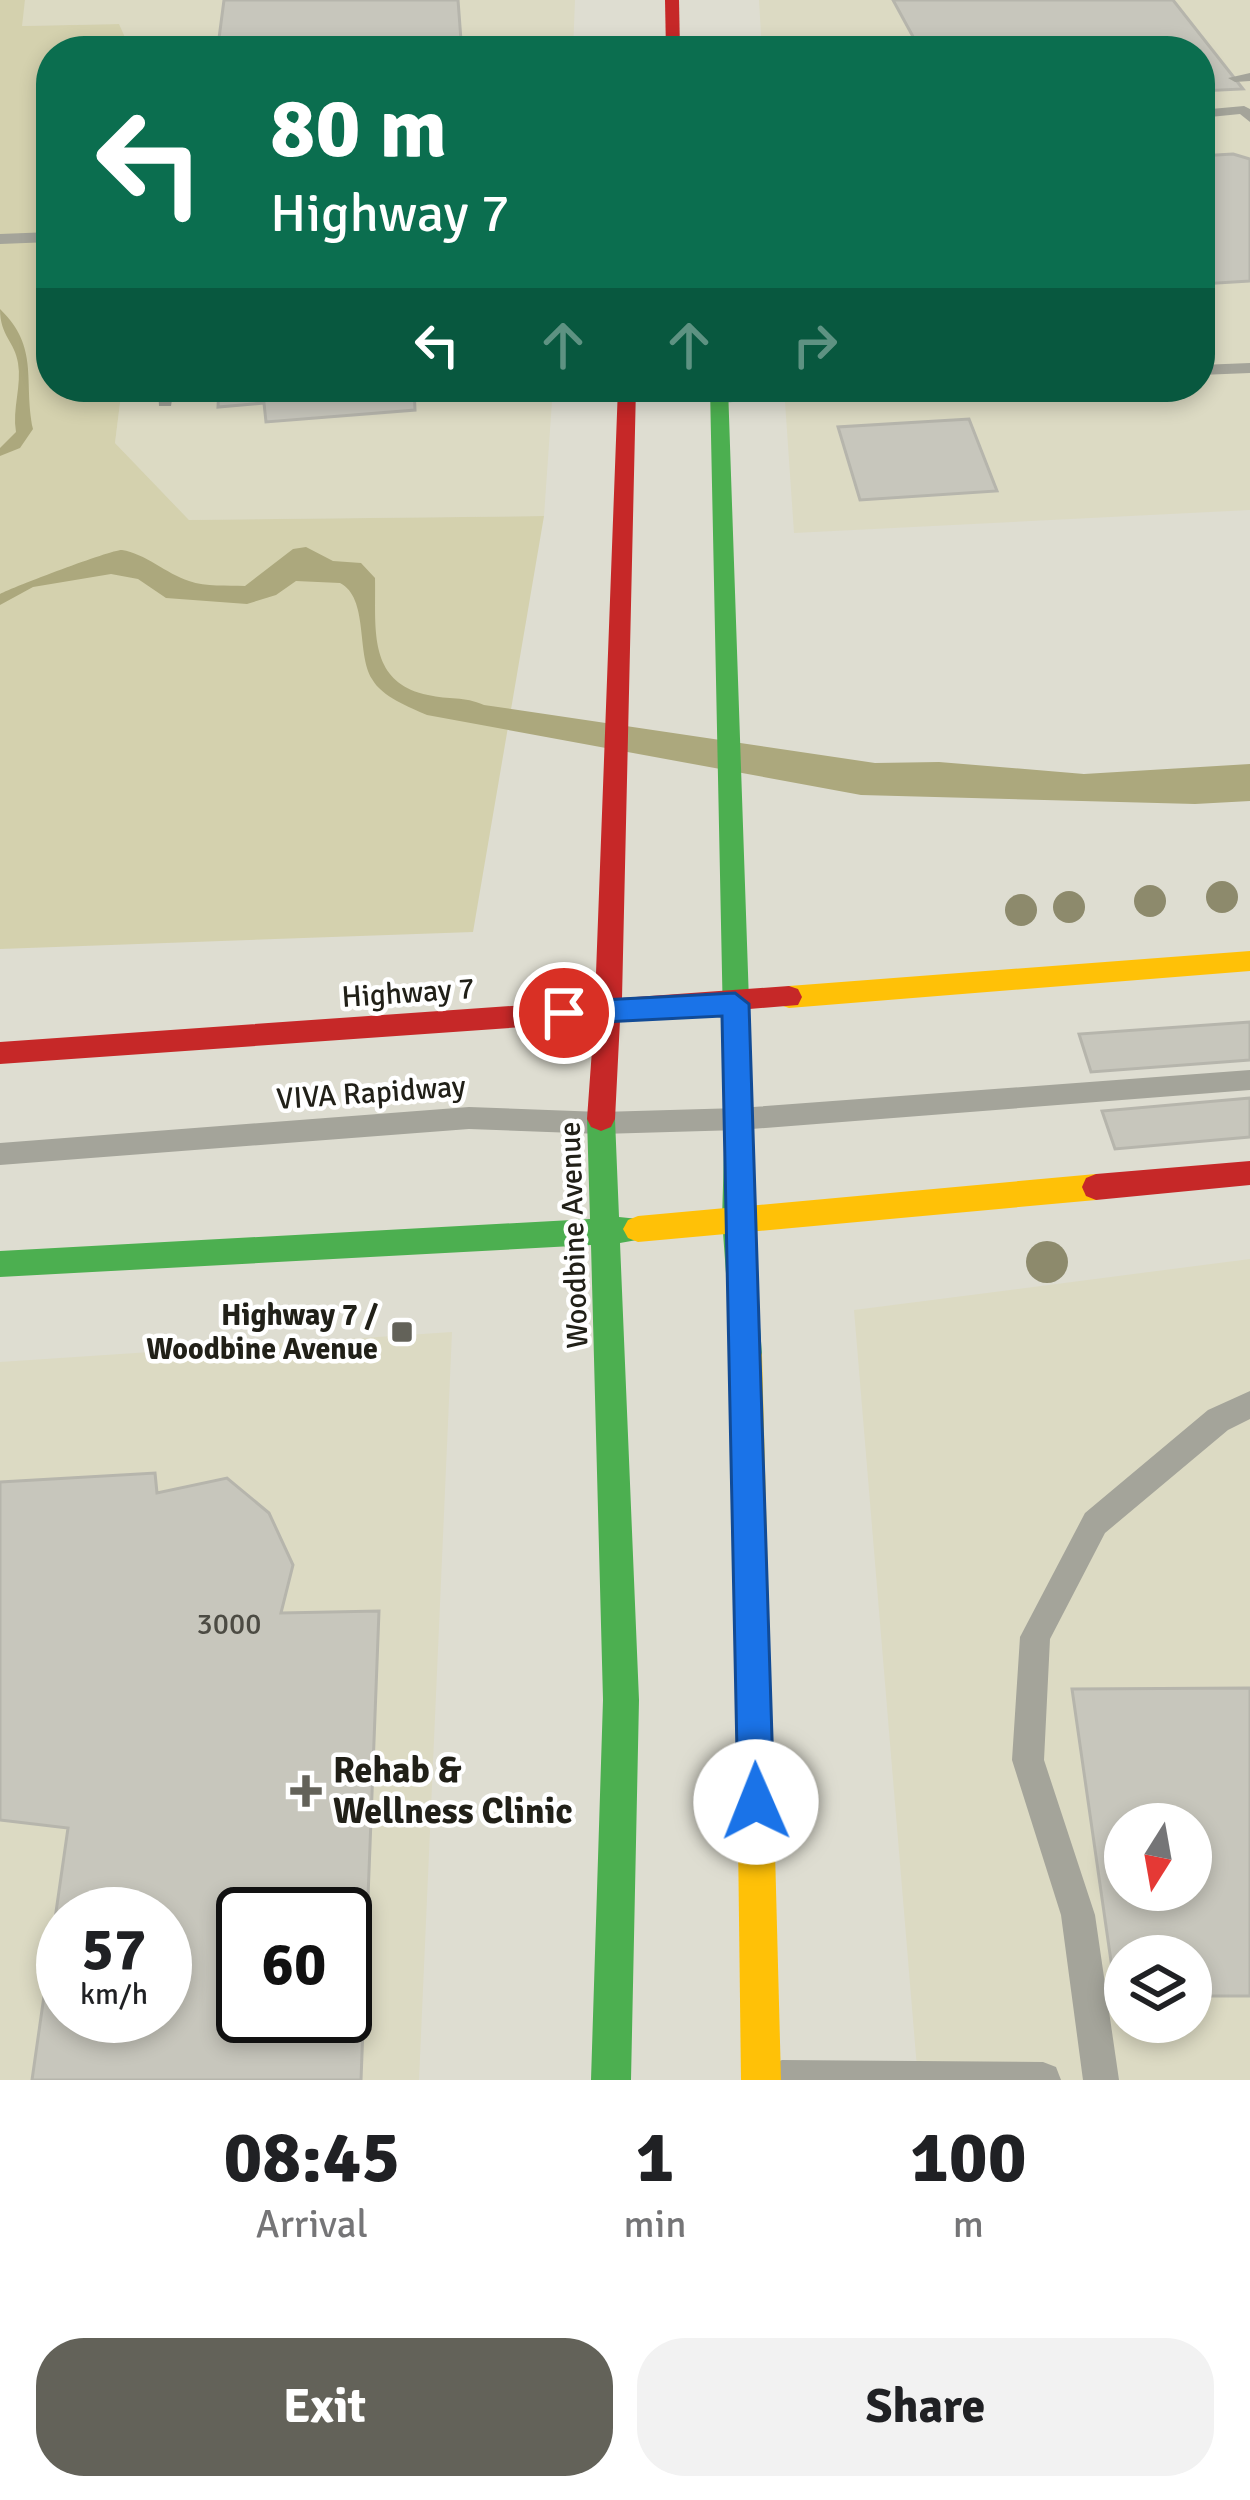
<!DOCTYPE html>
<html lang="en">
<head>
<meta charset="utf-8">
<style>
	:root { --surface:#fff; --page:#f2f2f2; --text:#202124; --muted:#757577; --accent:#636259 }
	body { margin:0; font-family:Signika,sans-serif; background:var(--page); color:var(--text); height:100vh; display:flex; flex-direction:column; font-size:45px; white-space:nowrap }
	* { box-sizing:border-box; margin:0 }
	p { font-size:39px; color:var(--muted) }
	.icon { flex:none; width:66px; height:66px; fill:none; stroke:currentColor; stroke-width:2; stroke-linecap:round; stroke-linejoin:round }
	.map { position:relative; height:2080px; overflow:hidden }
	.sheet { display:flex; flex-direction:column; background:var(--surface); flex:1 }
	.sheet>* { flex:none }
	.banner { position:absolute; left:36px; top:36px; width:1179px; height:366px; border-radius:48px; box-shadow:0 6px 18px #0003; background:#0b6e4f; color:#fff; overflow:hidden }
	.needle { width:78px; rotate:191deg }
	.buttons { position:absolute; left:1104px; top:1803px; display:grid; gap:24px }
	.buttons a { display:grid; place-items:center; width:108px; height:108px; border-radius:50%; background:var(--surface); box-shadow:0 6px 18px #0003; font-size:60px }
	.speed { position:absolute; left:36px; top:1887px; display:flex; gap:24px; font-size:60px; font-weight:700; text-align:center }
	.speed>* { display:grid; place-content:center; width:156px; height:156px; border-radius:50%; background:var(--surface); box-shadow:0 6px 18px #0003; line-height:1 }
	.speed small { font-size:30px; font-weight:400 }
	.speed .limit { border:6px solid #111; border-radius:18px; background:#fff; color:#111 }
	.pin { position:absolute; display:grid; place-items:center; width:102px; height:102px; color:#fff; margin:-51px; border:6px solid #fff; border-radius:50%; box-shadow:0 3px 12px #0007 }
	.me { position:absolute; width:132px; margin:-66px; rotate:359deg; stroke-linejoin:round; filter:drop-shadow(0 0 9px #0008) }
	.turn { display:flex; align-items:center; gap:42px; height:252px; padding:0 36px; font-size:54px }
	.turn .icon { width:156px; height:156px; stroke-width:2.5 }
	.turn b { display:block; font-size:84px; line-height:102px }
	.lanes { display:flex; align-items:center; height:114px; padding:0 36px; background:#0003; justify-content:center; gap:60px; direction:ltr }
	.lanes .off { opacity:.35 }
	.eta { display:flex; justify-content:space-evenly; align-items:center; height:204px; text-align:center }
	.eta b { font-size:72px; font-weight:800; line-height:84px }
	.primary-button { display:flex; gap:24px; margin-top:auto; padding:24px 36px }
	.primary-button a { flex:1; height:138px; border-radius:48px; background:var(--accent); color:#fff; font-size:48px; font-weight:800; line-height:138px; text-align:center }
	.primary-button a+a { background:var(--page); color:var(--text) }
	.map>svg:first-child { display:block }
</style>
</head>
<body>
<div class="map">
<svg width="1250" height="2080" viewBox="0 0 1250 2080">
	<rect width="100%" height="100%" fill="#deddd1"/>
	<g fill="#dcdac3" fill-rule="evenodd">
		<path d="M 25,0 L 575,0 L 573,51 L 131,51 L 118,24 L 21,26 Z"/>
		<path d="M 759,0 L 1250,0 L 1250,510 L 794,533 L 784,387 L 1200,387 L 1200,51 L 762,51 Z"/>
		<path d="M 122,387 L 553,387 L 544,516 L 189,520 L 115,443 Z"/>
		<path d="M 1250,1259 L 1250,2080 L 918,2080 L 854,1310 ZM 1125,1824 L 1191,1824 L 1191,1890 L 1125,1890 ZM 1125,1956 L 1191,1956 L 1191,2022 L 1125,2022 Z"/>
		<path d="M 452,1332 L 419,2080 L 0,2080 L 0,1362 ZM 63,1914 L 165,1914 L 165,2016 L 63,2016 ZM 243,1914 L 345,1914 L 345,2016 L 243,2016 Z"/>
	</g>
	<path fill="#d4d1ae" d="M 0,0 L 25,0 L 22,26 L 119,24 L 131,51 L 51,51 L 51,387 L 122,387 L 115,443 L 189,520 L 544,516 L 473,932 L 0,949 Z"/>
	<g fill="#aca87d">
		<path d="M 0,309 C 40,348 23,380 33,429 L 20,448 L 0,456 L 0,448 L 16,432 C 12,409 22,385 18,363 C 15,342 0,336 0,309 Z"/>
		<path d="M 306,547 L 333,561 L 361,563 L 375,578 C 376,629 367,682 428,695 C 449,700 464,696 484,705 L 875,763 L 939,762 L 1084,774 L 1250,764 L 1250,801 L 1195,804 L 861,795 L 427,715 C 409,707 382,697 372,679 C 356,653 369,598 340,583 L 296,581 L 276,595 L 247,604 L 166,598 L 138,579 L 111,574 L 33,587 L 0,605 L 0,594 C 13,587 113,549 122,550 C 144,553 167,574 189,581 C 206,587 227,585 245,586 L 293,549 Z"/>
	</g>
	<g fill="#c7c6bc" stroke="#b6b5ac" stroke-width="3" fill-rule="evenodd">
		<path d="M 224,0 L 458,0 L 461,40 L 476,40 L 477,51 L 266,51 L 267,44 L 218,46 Z"/>
		<path d="M 893,0 L 1173,0 L 1243,89 L 1200,91 L 1200,51 L 934,51 L 930,44 L 917,44 Z"/>
		<path d="M 1233,154 L 1250,159 L 1250,281 L 1200,284 L 1205,291 L 1200,291 L 1200,156 Z"/>
		<path d="M 219,387 L 414,387 L 415,410 L 266,422 L 264,403 L 218,407 Z"/>
		<path d="M 969,419 L 997,491 L 860,500 L 838,427 Z"/>
		<path d="M 1250,1022 L 1250,1060 L 1091,1072 L 1079,1034 Z"/>
		<path d="M 1250,1098 L 1250,1137 L 1115,1149 L 1102,1111 Z"/>
		<path d="M 155,1473 L 157,1493 L 227,1478 L 269,1513 L 293,1565 L 281,1613 L 379,1611 L 361,2080 L 32,2080 L 68,1828 L 0,1820 L 0,1482 ZM 63,1914 L 165,1914 L 165,2016 L 63,2016 ZM 243,1914 L 345,1914 L 345,2016 L 243,2016 Z"/>
		<path d="M 1250,1688 L 1250,1996 L 1191,1996 L 1191,1956 L 1125,1956 L 1125,1996 L 1116,1996 L 1072,1689 ZM 1125,1824 L 1191,1824 L 1191,1890 L 1125,1890 Z"/>
	</g>
	<g fill="none" stroke-linecap="round" stroke-linejoin="round">
		<g fill="#a4a49a" fill-rule="evenodd">
			<path d="M 1250,73 L 1250,81 L 1235,82 L 1228,78 Z"/>
			<path d="M 1244,106 L 1250,109 L 1250,122 L 1240,114 L 1200,118 L 1200,110 Z"/>
			<path d="M 51,232 L 51,242 L 0,244 L 0,234 Z"/>
			<path d="M 1250,363 L 1250,373 L 1200,375 L 1200,365 Z"/>
			<path d="M 158,387 L 174,387 L 171,406 L 159,406 Z"/>
			<path d="M 803,387 L 882,387 L 874,392 L 719,403 L 711,398 L 719,393 Z"/>
			<path d="M 1250,1070 L 1250,1090 L 739,1130 L 601,1134 L 469,1129 L 0,1165 L 0,1143 L 469,1107 L 601,1112 L 739,1108 Z"/>
			<path d="M 1250,1391 L 1250,1419 L 1228,1430 L 1105,1533 L 1050,1639 L 1044,1760 L 1095,1915 L 1119,2080 L 1083,2080 L 1061,1915 L 1012,1760 L 1020,1637 L 1085,1513 L 1208,1410 Z"/>
			<path d="M 782,2060 L 1043,2062 L 1056,2067 L 1061,2080 L 765,2080 L 769,2065 Z"/>
		</g>
		<g fill="#4caf50" fill-rule="evenodd">
			<path d="M 710,387 L 728,387 L 753,1119 L 752,1219 L 762,1355 L 758,1365 L 747,1370 L 736,1365 L 732,1355 L 722,1219 L 725,1119 Z"/>
			<path d="M 601,1107 L 611,1111 L 615,1119 L 619,1217 L 648,1220 L 653,1229 L 648,1238 L 620,1243 L 639,1700 L 631,2080 L 591,2080 L 603,1700 L 591,1245 L 0,1277 L 0,1251 L 590,1219 L 587,1119 L 591,1111 Z"/>
		</g>
		<g fill="#ffc107" fill-rule="evenodd">
			<path d="M 1250,951 L 1250,971 L 789,1008 L 780,1005 L 776,997 L 780,989 L 789,986 Z"/>
			<path d="M 1096,1174 L 1106,1178 L 1110,1187 L 1106,1196 L 1096,1200 L 638,1242 L 628,1238 L 623,1229 L 628,1220 L 638,1216 Z"/>
			<path d="M 747,1340 L 758,1345 L 762,1355 L 781,2080 L 741,2080 L 732,1355 L 736,1345 Z"/>
		</g>
		<g fill="#c62828" fill-rule="evenodd">
			<path d="M 665,0 L 679,0 L 680,51 L 666,51 Z"/>
			<path d="M 618,387 L 636,387 L 622,998 L 789,986 L 798,989 L 802,997 L 798,1005 L 620,1020 L 615,1119 L 611,1127 L 601,1131 L 591,1127 L 587,1119 L 594,1022 L 0,1064 L 0,1042 L 595,1000 Z"/>
			<path d="M 1250,1161 L 1250,1185 L 1096,1200 L 1086,1196 L 1082,1187 L 1086,1178 L 1096,1174 Z"/>
		</g>
	</g>
	<g fill="#8d8a6c">
		<circle cx="1222" cy="897" r="16"/>
		<circle cx="1150" cy="901" r="16"/>
		<circle cx="1069" cy="907" r="16"/>
		<circle cx="1021" cy="910" r="16"/>
		<circle cx="1047" cy="1262" r="21"/>
	</g>
	<path fill="#1a73e8" stroke="#114b97" stroke-width="3" d="M 735,993 L 749,1004 L 774,1802 L 769,1815 L 756,1821 L 743,1815 L 738,1802 L 722,1016 L 564,1024 L 551,1013 L 564,1002 Z"/>
	<g fill="#636259" stroke="#fff" stroke-width="4.5">
		<rect x="390" y="1320" width="24" height="24" rx="6"/>
		<path d="M300 1773h12v12h12v12h-12v12h-12v-12h-12v-12h12z"/>
	</g>
	<g text-anchor="middle" dominant-baseline="central" stroke-width="9" stroke-linejoin="round" paint-order="stroke">
		<g font-size="30" fill="#212018" stroke="#fff">
			<text transform="translate(408 993) rotate(-4)">Highway 7</text>
			<text transform="translate(371 1093) rotate(-4)">VIVA Rapidway</text>
			<text transform="translate(574 1235) rotate(-92)">Woodbine Avenue</text>
		</g>
		<g font-size="30" font-weight="bold" fill="#212018" stroke="#fff" text-anchor="end">
			<text x="378" y="1315">Highway 7 /<tspan x="378" dy="34">Woodbine Avenue</tspan></text>
		</g>
		<g font-size="30" fill="#4c4b43">
			<text x="229" y="1624">3000</text>
		</g>
		<g font-size="36" font-weight="bold" fill="#212018" stroke="#fff" text-anchor="start">
			<text x="333" y="1770">Rehab &amp;<tspan x="333" dy="41">Wellness Clinic</tspan></text>
		</g>
	</g>
</svg>
<div class="buttons">
<a><svg class="needle" viewBox="-14 -14 28 28"><path d="M0-13l5 13h-10z" fill="#e53935"/><path d="M0 13l5-13h-10z" fill="#757577"/></svg></a>
<a><svg class="icon" aria-label="layers" viewBox="0 0 24 24"><path d="M12 4l9 5-9 5-9-5zM3 14l9 5 9-5"/></svg></a>
</div>
<div class="speed"><div>57<small>km/h</small></div><div class="limit">60</div></div>
<div class="pin" style="left:564px;top:1013px;background:#d93025"><svg class="icon" aria-label="arrive" viewBox="0 0 24 24"><path d="M6 21V4h12l-3 4 3 4H6"/></svg></div>
<svg class="me" style="left:756px;top:1802px" viewBox="-20 -20 40 40"><circle r="19" fill="#fff"/><path d="M0-13L10 11 0 6-10 11z" fill="#1a73e8"/></svg>
<div class="banner">
<div class="turn"><svg class="icon" aria-label="left" viewBox="0 0 24 24"><path d="M17 20v-9H6M10 6l-5 5 5 5"/></svg><div><b>80 m</b>Highway 7</div></div>
<div class="lanes"><svg class="icon" aria-label="left" viewBox="0 0 24 24"><path d="M17 20v-9H6M10 6l-5 5 5 5"/></svg><svg class="icon off" aria-label="ahead" viewBox="0 0 24 24"><path d="M12 20V5M6 11l6-6 6 6"/></svg><svg class="icon off" aria-label="ahead" viewBox="0 0 24 24"><path d="M12 20V5M6 11l6-6 6 6"/></svg><svg class="icon off" aria-label="right" viewBox="0 0 24 24"><path d="M7 20v-9h11M14 6l5 5-5 5"/></svg></div>
</div>
</div>
<section class="sheet">
<div class="eta">
<div><b>08:45</b><p>Arrival</p></div>
<div><b>1</b><p>min</p></div>
<div><b>100</b><p>m</p></div>
</div>
<div class="primary-button"><a>Exit</a><a>Share</a></div>
</section>
</body>
</html>
